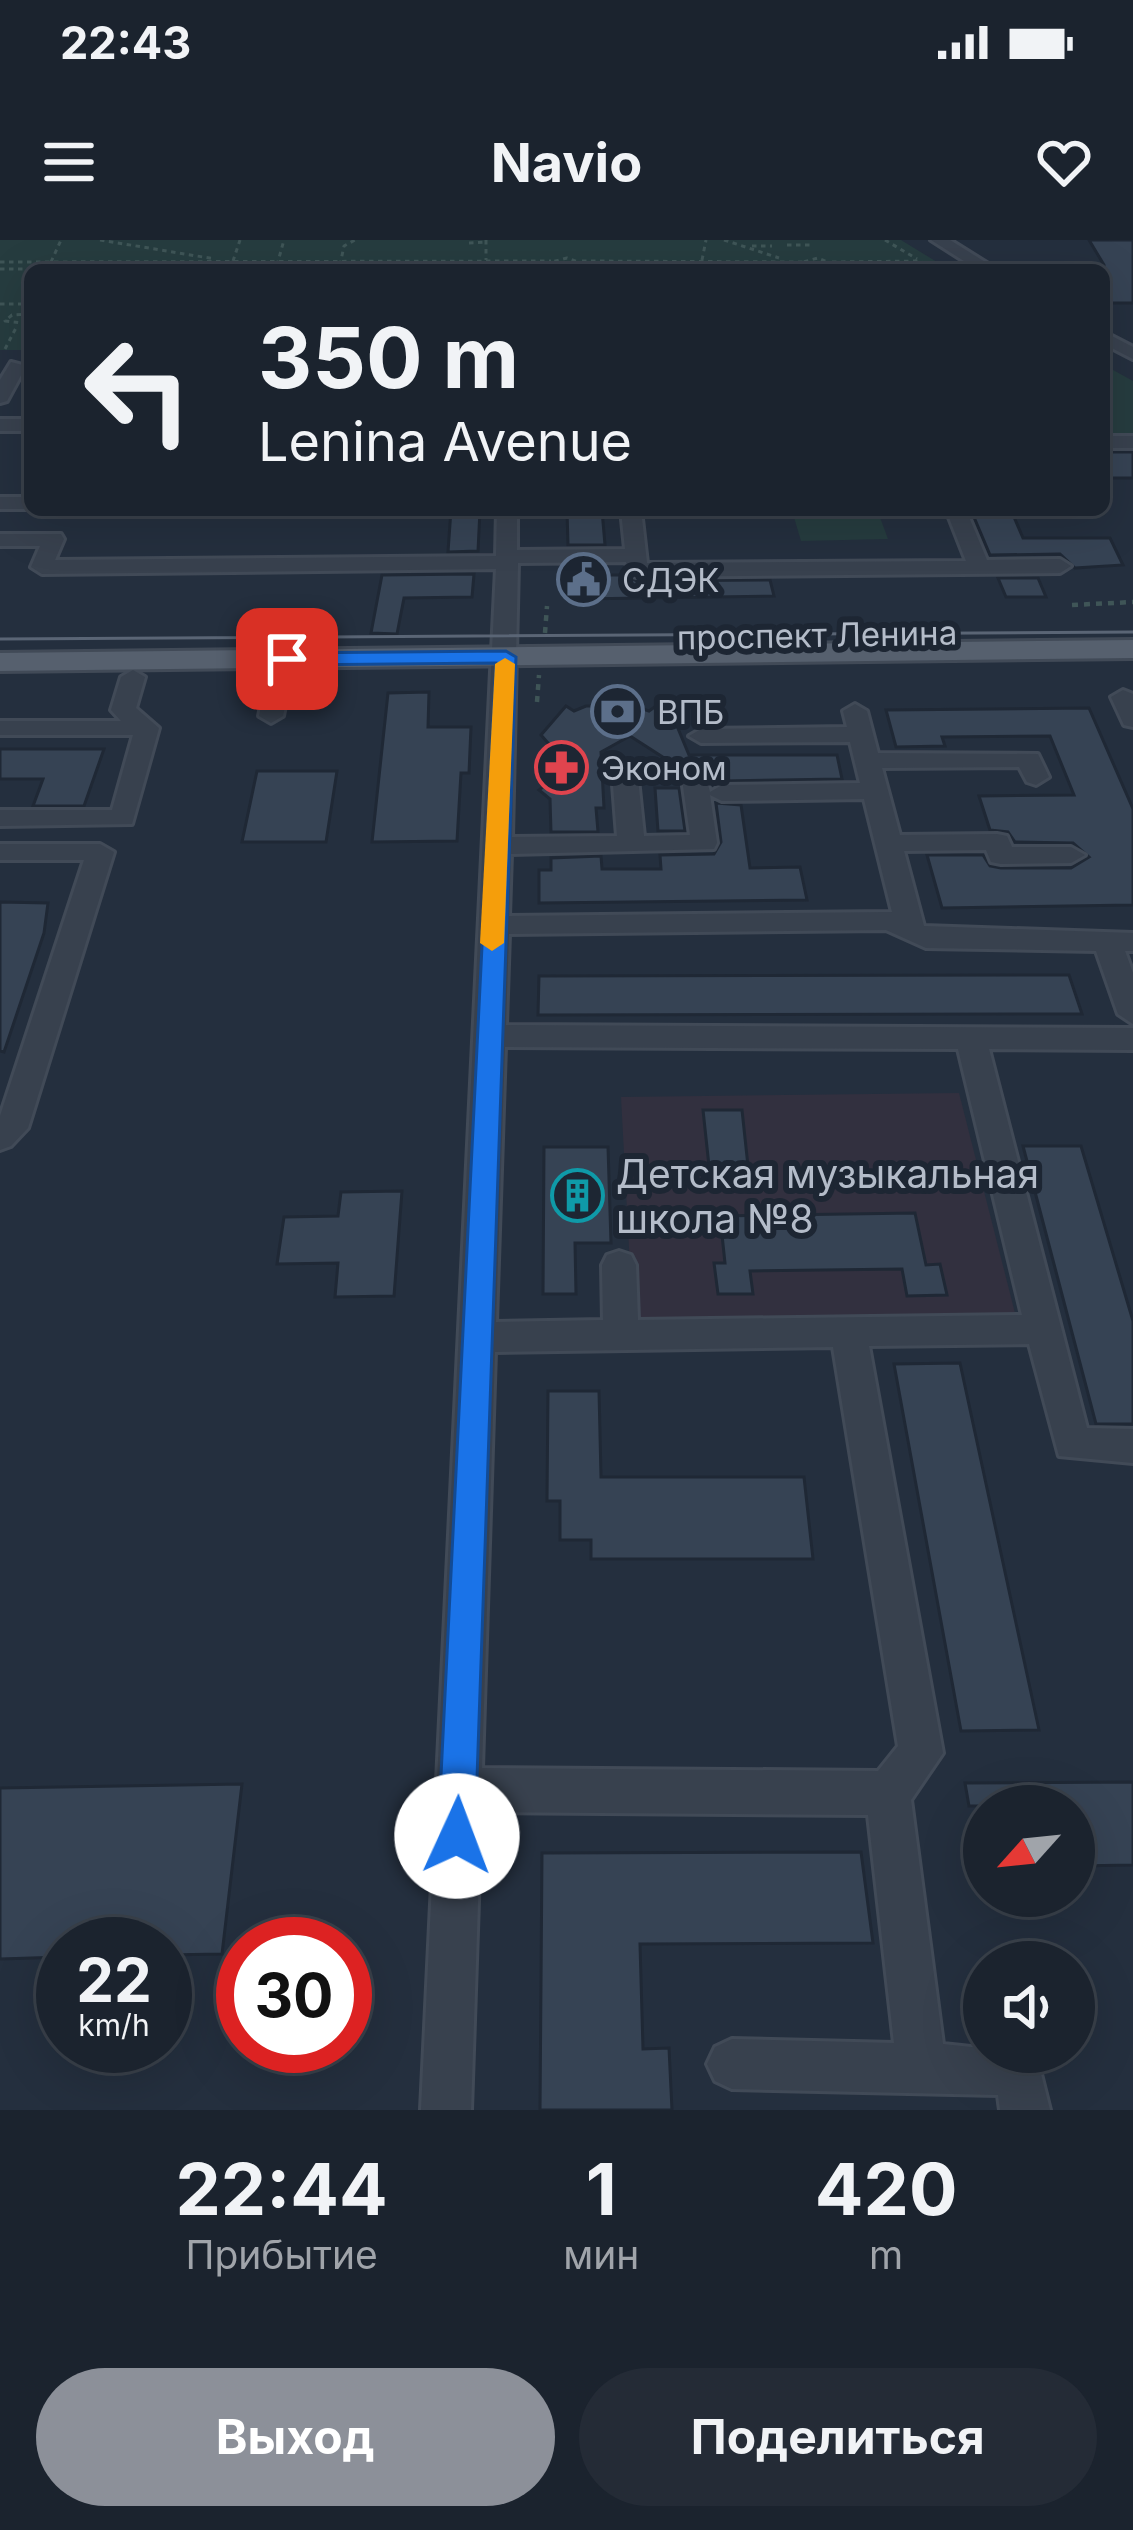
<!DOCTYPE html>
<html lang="ru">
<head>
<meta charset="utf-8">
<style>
	:root { --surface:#1b232e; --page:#242b36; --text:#f1f3f6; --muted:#a0a4aa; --line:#39404a; --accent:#8c9099 }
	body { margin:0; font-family:Inter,sans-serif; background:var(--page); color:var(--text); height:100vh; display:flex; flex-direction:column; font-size:45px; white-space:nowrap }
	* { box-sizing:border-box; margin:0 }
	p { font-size:39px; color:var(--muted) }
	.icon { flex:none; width:66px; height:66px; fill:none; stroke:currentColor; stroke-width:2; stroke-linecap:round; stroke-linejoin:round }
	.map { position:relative; height:1870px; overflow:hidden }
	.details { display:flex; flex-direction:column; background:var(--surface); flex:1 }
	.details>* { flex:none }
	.hud { position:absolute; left:24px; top:24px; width:1086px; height:252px; border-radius:18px; box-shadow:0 12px 48px #0002,0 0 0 3px var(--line); background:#1b232e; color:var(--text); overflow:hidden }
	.needle { width:78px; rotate:243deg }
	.tools { position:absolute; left:963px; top:1545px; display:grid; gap:24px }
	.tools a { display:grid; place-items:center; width:132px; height:132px; border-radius:50%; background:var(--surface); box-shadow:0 12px 48px #0002,0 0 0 3px var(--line); font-size:60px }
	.speed { position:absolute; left:36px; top:1677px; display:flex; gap:24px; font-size:60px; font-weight:700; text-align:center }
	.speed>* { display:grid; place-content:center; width:156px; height:156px; border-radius:50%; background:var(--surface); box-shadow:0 12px 48px #0002,0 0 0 3px var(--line); line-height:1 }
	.speed small { font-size:30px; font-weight:400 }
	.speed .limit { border:18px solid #d22; background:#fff; color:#111 }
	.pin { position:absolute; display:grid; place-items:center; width:102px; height:102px; color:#fff; margin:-51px; border-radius:24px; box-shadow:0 6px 18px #0006 }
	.me { position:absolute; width:132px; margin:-66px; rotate:2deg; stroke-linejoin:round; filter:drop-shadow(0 0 9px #0008) }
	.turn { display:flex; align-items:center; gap:42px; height:252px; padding:0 36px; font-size:54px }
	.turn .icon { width:156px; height:156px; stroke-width:2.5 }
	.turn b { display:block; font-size:84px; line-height:102px }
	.eta { display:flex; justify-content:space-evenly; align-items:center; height:204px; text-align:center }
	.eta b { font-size:72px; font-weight:700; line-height:84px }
	.cta { display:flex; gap:24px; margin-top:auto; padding:24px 36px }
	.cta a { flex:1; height:138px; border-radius:72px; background:var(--accent); color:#fff; font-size:48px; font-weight:700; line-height:138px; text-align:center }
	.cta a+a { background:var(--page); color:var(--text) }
	.status { display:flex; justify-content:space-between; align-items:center; height:84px; padding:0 60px; background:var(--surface); direction:ltr }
	.status svg { height:33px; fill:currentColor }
	header { display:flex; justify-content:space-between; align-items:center; height:156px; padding:0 36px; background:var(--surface); font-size:54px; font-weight:700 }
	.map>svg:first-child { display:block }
</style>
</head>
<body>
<div class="status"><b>22:43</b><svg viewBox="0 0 49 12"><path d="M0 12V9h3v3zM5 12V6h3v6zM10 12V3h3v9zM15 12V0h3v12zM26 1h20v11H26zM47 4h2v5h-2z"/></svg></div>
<header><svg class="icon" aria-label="menu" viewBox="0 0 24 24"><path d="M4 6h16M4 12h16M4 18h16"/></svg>Navio<svg class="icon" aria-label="heart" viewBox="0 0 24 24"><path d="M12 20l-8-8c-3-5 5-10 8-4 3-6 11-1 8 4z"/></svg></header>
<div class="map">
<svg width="1133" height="1870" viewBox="0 0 1133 1870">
	<rect width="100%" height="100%" fill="#242f3e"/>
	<path fill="#32303f" d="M 959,853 L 1016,1077 L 633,1083 L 621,857 Z"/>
	<g fill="#263c3f">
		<path d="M 0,0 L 901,0 L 950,30 L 30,30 L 30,110 L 0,110 Z"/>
		<path d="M 1104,125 L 1133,141 L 1133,193 L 1104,193 Z"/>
		<path d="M 878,272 L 888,299 L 801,301 L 793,274 Z"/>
	</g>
	<g fill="#364354" stroke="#1f2835" stroke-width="3">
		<path d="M 1089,0 L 1133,0 L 1133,63 L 1110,63 L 1104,52 L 1104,25 Z"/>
		<rect x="1104" y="212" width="29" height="26"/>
		<path d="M 451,270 L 480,270 L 478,311 L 448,312 Z"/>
		<path d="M 567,270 L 602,270 L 605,305 L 568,305 Z"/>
		<path d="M 971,270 L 1011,270 L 1023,298 L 1110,298 L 1123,325 L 1075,328 L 1060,314 L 990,315 Z"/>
		<path d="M 566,327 L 607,327 L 607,335 L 624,335 L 637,341 L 770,340 L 774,356 L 577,359 L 567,355 Z"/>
		<path d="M 474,334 L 472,357 L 404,358 L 397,394 L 371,393 L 382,335 Z"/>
		<path d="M 998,338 L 1038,338 L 1046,357 L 1006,357 Z"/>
		<path d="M 429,452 L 428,487 L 471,487 L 469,533 L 461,533 L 457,601 L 372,602 L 388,453 Z"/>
		<path d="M 566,466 L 574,471 L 586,466 L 634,466 L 649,471 L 656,466 L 672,474 L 689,515 L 837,515 L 842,539 L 722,541 L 713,545 L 706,522 L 669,521 L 630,496 L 601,512 L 604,568 L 596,568 L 598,592 L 551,592 L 550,559 L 539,550 L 550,541 L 549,504 L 541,495 Z"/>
		<path d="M 1089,468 L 1133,569 L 1133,665 L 942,668 L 927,615 L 983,615 L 990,626 L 1001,628 L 1071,628 L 1089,617 L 1073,603 L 1015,602 L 1008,592 L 990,590 L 979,556 L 1074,555 L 1050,496 L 942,497 L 945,506 L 896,507 L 886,470 Z"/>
		<path d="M 0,509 L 104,509 L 84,566 L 33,566 L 43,539 L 0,539 Z"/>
		<path d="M 257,531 L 337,531 L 326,602 L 242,602 Z"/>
		<path d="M 655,548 L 679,548 L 685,591 L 658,591 Z"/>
		<path d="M 716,563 L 741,565 L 750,628 L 800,627 L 807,660 L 539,663 L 539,630 L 551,630 L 551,618 L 601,616 L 602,629 L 661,629 L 660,615 L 714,614 L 721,602 Z"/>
		<path d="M 0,662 L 48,663 L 44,693 L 4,812 L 0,811 Z"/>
		<path d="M 1069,735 L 1082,774 L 538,775 L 539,736 Z"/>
		<path d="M 703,870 L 742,870 L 748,926 L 709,926 Z"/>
		<path d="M 1023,906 L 1081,906 L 1133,1081 L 1133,1184 L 1096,1184 Z"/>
		<path d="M 544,907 L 608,907 L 611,1003 L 575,1003 L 576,1054 L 543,1054 Z"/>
		<path d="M 402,951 L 394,1056 L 335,1057 L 338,1023 L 277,1024 L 284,977 L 338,976 L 341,952 Z"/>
		<path d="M 915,973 L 926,1025 L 940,1024 L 947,1055 L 907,1056 L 902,1029 L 750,1031 L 753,1054 L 718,1054 L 714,1023 L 725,1023 L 720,976 Z"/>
		<path d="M 960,1123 L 1039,1490 L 961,1491 L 894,1124 Z"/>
		<path d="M 548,1151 L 599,1151 L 601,1237 L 804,1237 L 813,1319 L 591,1319 L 591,1300 L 560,1300 L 560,1261 L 547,1261 Z"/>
		<path d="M 1133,1542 L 1133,1625 L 1074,1626 L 1074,1566 L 969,1566 L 965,1543 Z"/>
		<path d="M 242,1544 L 222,1714 L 165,1715 L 165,1704 L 63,1704 L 63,1717 L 0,1719 L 0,1548 Z"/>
		<path d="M 861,1612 L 873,1703 L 640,1704 L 643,1809 L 669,1808 L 672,1870 L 540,1870 L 542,1613 Z"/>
	</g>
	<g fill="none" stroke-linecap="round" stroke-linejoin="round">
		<defs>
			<g id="minor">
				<path d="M 931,0 L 950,0 L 998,30 L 978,30 Z"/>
				<path d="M 1104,92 L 1133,107 L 1133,119 L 1104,104 Z"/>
				<path d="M 11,122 L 26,126 L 7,161 L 0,163 L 0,140 Z"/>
				<rect x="0" y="179" width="30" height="12"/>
				<rect x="1104" y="196" width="29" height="12"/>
				<rect x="0" y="257" width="30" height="12"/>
				<path d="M 497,270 L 517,270 L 517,310 L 625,309 L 621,270 L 641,270 L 647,323 L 966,321 L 946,270 L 966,270 L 987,320 L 1060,319 L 1071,326 L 1060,333 L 637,337 L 629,335 L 626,322 L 518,323 L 512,597 L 617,596 L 612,532 L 625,524 L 703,526 L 710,552 L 722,545 L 860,543 L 850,502 L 701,503 L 689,496 L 701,489 L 847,487 L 843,471 L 855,464 L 867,471 L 878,513 L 1038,514 L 1049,537 L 1036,545 L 1027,542 L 1019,527 L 882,528 L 900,595 L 997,594 L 1007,596 L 1012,607 L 1071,607 L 1085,615 L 1071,623 L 1001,624 L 991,622 L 986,610 L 904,611 L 924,686 L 1133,693 L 1133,711 L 1125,711 L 1133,733 L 1133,784 L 1118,774 L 1096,711 L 926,708 L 886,690 L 509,694 L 506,785 L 1133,788 L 1133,810 L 989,809 L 1087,1188 L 1133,1189 L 1133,1223 L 1059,1216 L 1029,1104 L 869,1106 L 943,1513 L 911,1560 L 943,1804 L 1036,1814 L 1050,1870 L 1000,1870 L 998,1855 L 732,1849 L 715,1841 L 707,1824 L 715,1807 L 732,1799 L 894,1803 L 868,1575 L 481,1572 L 471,1870 L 421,1870 L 496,329 L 42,334 L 31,327 L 40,306 L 0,306 L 0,294 L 61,294 L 64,299 L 55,320 L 496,316 ZM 638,539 L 682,539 L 690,595 L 644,596 ZM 710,555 L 722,561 L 864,559 L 892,672 L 509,676 L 511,614 L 714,609 L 717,603 ZM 505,807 L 958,809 L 1022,1075 L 638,1080 L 636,1025 L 631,1015 L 619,1011 L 607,1015 L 602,1025 L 603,1080 L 496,1082 ZM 833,1107 L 898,1506 L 878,1531 L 482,1528 L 495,1112 Z"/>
				<path d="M 279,429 L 291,436 L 283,476 L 271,483 L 259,476 L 267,436 Z"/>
				<path d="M 133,430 L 145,437 L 136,468 L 159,488 L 132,584 L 0,586 L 0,570 L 112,570 L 133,495 L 0,495 L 0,481 L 121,481 L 111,470 L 121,437 Z"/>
				<path d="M 1123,450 L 1133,454 L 1133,487 L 1124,485 L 1111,457 Z"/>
				<path d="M 0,604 L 100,604 L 114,612 L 28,888 L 11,906 L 0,910 L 0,876 L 84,620 L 0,620 Z"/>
			</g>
			<path id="major" d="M 1133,400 L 1133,418 L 0,431 L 0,413 Z"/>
		</defs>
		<use href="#minor" stroke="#414a57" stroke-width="6"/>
		<use href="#major" stroke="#414a57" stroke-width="6"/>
		<g stroke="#3f5557" stroke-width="3" stroke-dasharray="4.5 4.5" stroke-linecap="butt">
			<path d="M 100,0 L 215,19"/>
			<path d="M 486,0 L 486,20"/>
			<path d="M 724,0 L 779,18"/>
			<path d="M 885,0 L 917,19"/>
			<path d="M 469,3 L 486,2"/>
			<path d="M 787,5 L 811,5"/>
			<path d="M 752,6 L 772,6"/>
			<path d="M 702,20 L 706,0"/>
			<path d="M 233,21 L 240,0"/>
			<path d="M 582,21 L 803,22"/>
			<path d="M 0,22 L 551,21"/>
			<path d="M 51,22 L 61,0"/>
			<path d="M 832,22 L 920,21 L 926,25"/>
			<path d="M 277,25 L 284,0"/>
			<path d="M 340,25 L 344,6 L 355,0"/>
			<path d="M 584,26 L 805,27"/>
			<path d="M 833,27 L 941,25"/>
			<path d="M 0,29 L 549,27"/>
			<path d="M 557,30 L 548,23 L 567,18 L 584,24 L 576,30"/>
			<path d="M 818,30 L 803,22 L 818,18 L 834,25 L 821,30"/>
			<path d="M 0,64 L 30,64"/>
			<path d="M 30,74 L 12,75 L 5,81 L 30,84"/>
			<path d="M 5,109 L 17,86"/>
		</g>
		<g stroke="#3f5557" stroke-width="4.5" stroke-dasharray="6 6" stroke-linecap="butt">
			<path d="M 1072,365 L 1133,362"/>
			<path d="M 545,393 L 547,366"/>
			<path d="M 537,462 L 539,435"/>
		</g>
		<use href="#minor" fill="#38414e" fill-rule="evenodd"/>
		<use href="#major" fill="#56606e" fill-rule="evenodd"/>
		<path stroke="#5a6575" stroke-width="3" d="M 0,399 L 1133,392"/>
	</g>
	<path fill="#1a73e8" stroke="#114b97" stroke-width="3" d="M 506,411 L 516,417 L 475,1596 L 470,1609 L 457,1614 L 443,1609 L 438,1596 L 496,423 L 287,425 L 278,419 L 287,413 Z"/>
	<path fill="#f59e0b" d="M 505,418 L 515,424 L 504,703 L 492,711 L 480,703 L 495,424 Z"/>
	<defs>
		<symbol id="civic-ring" viewBox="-11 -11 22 22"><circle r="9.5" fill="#1d2633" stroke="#5c6f8a" stroke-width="1.5"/><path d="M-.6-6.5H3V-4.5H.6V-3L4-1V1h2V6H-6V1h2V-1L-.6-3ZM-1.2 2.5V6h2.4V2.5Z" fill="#5c6f8a"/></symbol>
		<symbol id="bank-ring" viewBox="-11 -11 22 22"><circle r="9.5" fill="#1d2633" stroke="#5c6f8a" stroke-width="1.5"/><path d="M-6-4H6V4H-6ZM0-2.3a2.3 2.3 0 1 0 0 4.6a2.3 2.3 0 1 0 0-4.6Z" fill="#5c6f8a"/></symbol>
		<symbol id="pharmacy-ring" viewBox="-11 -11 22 22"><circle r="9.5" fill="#1d2633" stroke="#e0444e" stroke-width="1.5"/><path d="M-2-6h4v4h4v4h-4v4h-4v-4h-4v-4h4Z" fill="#e0444e"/></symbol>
		<symbol id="building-ring" viewBox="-11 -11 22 22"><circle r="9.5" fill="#1d2633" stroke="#0f9aa8" stroke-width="1.5"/><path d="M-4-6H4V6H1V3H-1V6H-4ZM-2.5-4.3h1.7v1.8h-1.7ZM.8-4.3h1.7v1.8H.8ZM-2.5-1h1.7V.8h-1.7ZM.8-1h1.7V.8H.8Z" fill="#0f9aa8"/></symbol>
	</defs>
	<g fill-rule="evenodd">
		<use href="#civic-ring" x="554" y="310" width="59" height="59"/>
		<use href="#bank-ring" x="588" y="442" width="59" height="59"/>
		<use href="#pharmacy-ring" x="532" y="498" width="59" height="59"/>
		<use href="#building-ring" x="548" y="926" width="59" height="59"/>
	</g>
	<g text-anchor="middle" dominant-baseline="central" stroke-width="12" stroke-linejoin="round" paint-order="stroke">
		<g font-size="33" fill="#b4bcc9" stroke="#1d2633" text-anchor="start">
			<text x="622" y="340">СДЭК</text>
			<text x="657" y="472">ВПБ</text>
			<text x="601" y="528">Эконом</text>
		</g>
		<g font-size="33" fill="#b4bcc9" stroke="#1d2633">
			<text transform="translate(817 395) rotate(-1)">проспект Ленина</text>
		</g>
		<g font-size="39" fill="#b4bcc9" stroke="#1d2633" text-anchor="start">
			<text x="616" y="933">Детская музыкальная<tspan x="616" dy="45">школа №8</tspan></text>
		</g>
	</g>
</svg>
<div class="tools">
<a><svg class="needle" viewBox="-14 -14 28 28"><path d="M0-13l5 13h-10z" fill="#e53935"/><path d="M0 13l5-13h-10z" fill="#a0a4aa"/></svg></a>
<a><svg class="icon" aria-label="sound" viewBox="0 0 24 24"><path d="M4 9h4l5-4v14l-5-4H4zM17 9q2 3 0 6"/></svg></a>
</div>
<div class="speed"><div>22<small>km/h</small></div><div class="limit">30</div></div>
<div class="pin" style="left:287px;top:419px;background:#d93025"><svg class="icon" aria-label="arrive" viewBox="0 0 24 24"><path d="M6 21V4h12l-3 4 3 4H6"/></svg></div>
<svg class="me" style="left:457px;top:1596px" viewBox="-20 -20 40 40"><circle r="19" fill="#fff"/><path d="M0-13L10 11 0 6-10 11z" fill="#1a73e8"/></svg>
<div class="hud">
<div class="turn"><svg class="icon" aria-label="left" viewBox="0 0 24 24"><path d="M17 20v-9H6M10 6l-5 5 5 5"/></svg><div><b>350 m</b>Lenina Avenue</div></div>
</div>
</div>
<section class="details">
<div class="eta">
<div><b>22:44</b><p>Прибытие</p></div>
<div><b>1</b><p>мин</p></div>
<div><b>420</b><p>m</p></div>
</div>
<div class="cta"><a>Выход</a><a>Поделиться</a></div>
</section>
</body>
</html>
